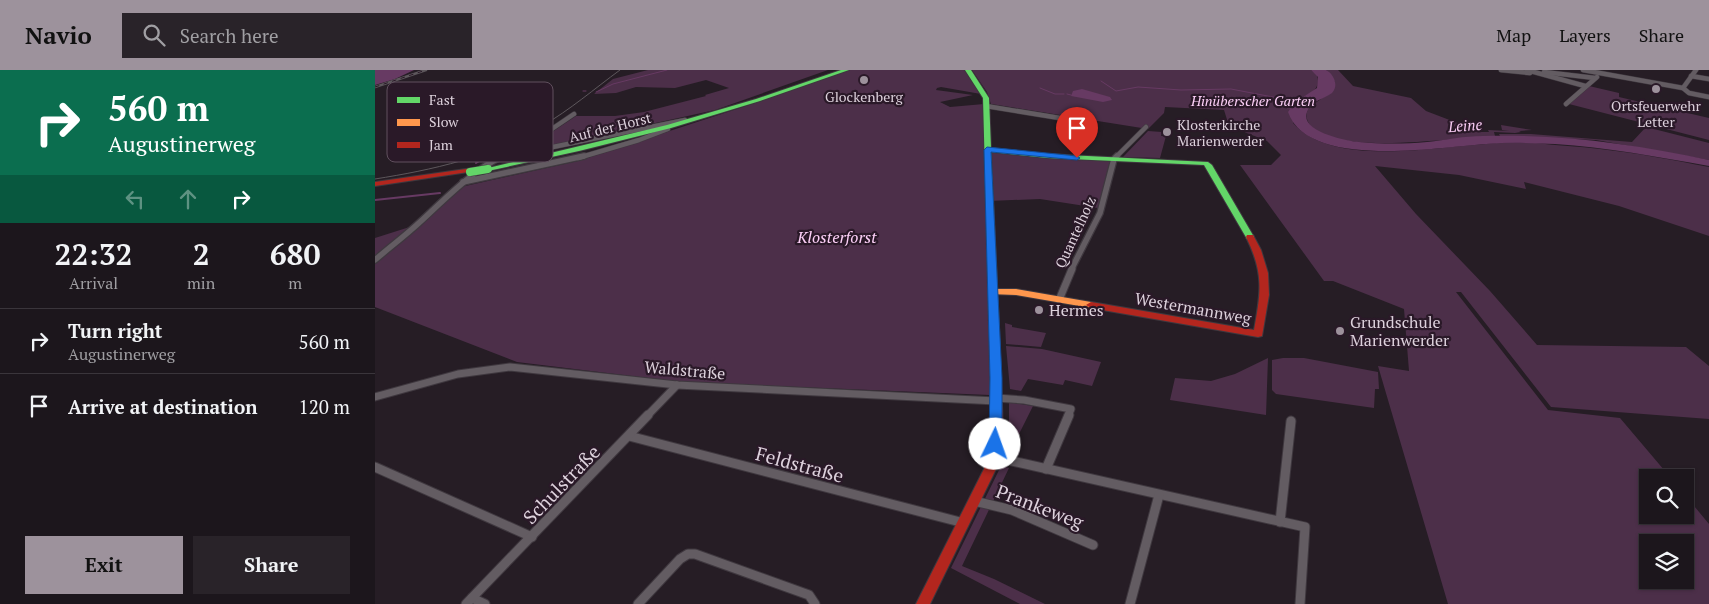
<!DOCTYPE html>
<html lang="en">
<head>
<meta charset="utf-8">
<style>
	:root { --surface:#1c161c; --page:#292329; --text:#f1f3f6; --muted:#a09fa3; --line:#3a353b; --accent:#9d929c }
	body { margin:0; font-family:"PT Serif",serif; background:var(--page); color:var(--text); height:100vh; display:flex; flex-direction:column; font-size:19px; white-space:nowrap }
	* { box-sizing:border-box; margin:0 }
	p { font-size:16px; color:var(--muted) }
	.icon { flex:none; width:28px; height:28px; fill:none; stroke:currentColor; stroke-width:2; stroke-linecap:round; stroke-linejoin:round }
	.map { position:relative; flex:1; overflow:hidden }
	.side { display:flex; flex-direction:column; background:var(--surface); width:375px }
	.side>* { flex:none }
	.hud { background:#0b6e4f; color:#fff; overflow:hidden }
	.tools { position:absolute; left:1264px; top:399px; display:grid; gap:10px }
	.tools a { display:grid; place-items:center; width:55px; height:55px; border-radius:0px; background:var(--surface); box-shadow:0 1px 4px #0004,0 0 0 1px var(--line); font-size:25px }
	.pin { position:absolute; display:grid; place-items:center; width:42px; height:42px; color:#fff; margin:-51px -21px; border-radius:50% 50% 50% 0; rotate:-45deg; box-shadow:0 0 5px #0007 }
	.pin .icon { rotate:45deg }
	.me { position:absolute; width:55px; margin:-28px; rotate:3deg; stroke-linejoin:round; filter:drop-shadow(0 0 4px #0008) }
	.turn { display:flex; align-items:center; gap:18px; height:105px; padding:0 25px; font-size:22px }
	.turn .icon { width:65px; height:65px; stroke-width:2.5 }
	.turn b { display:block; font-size:35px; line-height:42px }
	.lanes { display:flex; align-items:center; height:48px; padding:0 25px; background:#0003; justify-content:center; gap:25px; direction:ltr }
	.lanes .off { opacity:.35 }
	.eta { display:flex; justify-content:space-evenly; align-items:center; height:85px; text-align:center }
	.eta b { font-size:30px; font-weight:700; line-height:35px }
	.cta { display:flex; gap:10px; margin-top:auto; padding:10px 25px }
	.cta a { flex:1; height:58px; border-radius:0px; background:var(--accent); color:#111; font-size:20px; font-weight:700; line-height:58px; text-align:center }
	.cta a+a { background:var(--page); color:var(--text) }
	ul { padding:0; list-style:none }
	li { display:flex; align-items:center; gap:15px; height:65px; padding:0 25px; border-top:1px solid var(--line) }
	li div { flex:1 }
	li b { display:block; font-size:19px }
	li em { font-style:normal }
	header { display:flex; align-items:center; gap:30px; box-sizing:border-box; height:70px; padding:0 25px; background:var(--accent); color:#111 }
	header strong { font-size:24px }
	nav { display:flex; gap:28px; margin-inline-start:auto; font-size:18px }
	.search { width:350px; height:45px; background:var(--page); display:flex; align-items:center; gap:12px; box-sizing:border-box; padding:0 18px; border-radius:0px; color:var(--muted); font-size:19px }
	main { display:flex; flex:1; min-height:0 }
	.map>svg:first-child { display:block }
</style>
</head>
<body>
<header>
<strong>Navio</strong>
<div class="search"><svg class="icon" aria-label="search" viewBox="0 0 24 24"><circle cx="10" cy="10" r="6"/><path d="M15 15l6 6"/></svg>Search here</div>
<nav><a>Map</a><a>Layers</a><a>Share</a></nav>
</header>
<main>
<section class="side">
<div class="hud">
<div class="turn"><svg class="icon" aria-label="right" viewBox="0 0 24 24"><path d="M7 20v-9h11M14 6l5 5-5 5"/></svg><div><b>560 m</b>Augustinerweg</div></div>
<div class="lanes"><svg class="icon off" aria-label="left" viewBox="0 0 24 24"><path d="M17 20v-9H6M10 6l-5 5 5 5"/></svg><svg class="icon off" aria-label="ahead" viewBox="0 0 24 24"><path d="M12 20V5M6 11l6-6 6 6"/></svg><svg class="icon" aria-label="right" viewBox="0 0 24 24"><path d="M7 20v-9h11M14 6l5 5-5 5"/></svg></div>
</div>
<div class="eta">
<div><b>22:32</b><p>Arrival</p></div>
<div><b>2</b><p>min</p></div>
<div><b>680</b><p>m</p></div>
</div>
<ul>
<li><svg class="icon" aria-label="right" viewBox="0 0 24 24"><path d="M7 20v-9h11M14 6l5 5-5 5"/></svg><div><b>Turn right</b><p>Augustinerweg</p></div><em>560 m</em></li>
<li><svg class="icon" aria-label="arrive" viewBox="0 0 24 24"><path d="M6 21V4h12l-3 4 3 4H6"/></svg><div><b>Arrive at destination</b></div><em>120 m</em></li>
</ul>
<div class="cta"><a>Exit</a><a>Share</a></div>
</section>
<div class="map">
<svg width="1334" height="534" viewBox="0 0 1334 534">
	<rect width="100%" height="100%" fill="#261d25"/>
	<g fill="#4c2f49" fill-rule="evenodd">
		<path d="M 273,0 L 453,0 L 340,40 L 166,78 L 151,77 L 151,75 L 174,64 L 201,46 L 240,46 L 269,42 L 331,26 L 330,25 L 354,18 L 331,10 L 300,18 L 261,17 L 241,23 L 219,24 L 238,9 Z"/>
		<path d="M 475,0 L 592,0 L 606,24 L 566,17 L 562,18 L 561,20 L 598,25 L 565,32 L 575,37 L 609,34 L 610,81 L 669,88 L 737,91 L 723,138 L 665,129 L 614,131 L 615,325 L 306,312 L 142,292 L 0,237 L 0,193 L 45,156 L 86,117 L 203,91 L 374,35 Z"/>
		<path d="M 597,0 L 936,0 L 942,5 C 946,20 936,23 924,29 L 918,53 C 966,107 1097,66 1161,73 C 1182,76 1204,76 1225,79 C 1262,83 1298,90 1334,97 L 1334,166 L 1244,136 L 1149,112 L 1151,119 L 1084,105 L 1000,96 L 1041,144 L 1115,221 L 1162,275 L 1311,277 L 1334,296 L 1334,349 L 1176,337 L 1086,222 L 1081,222 L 1173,340 L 1245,348 L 1295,407 L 1272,408 L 1272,445 L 1310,445 L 1310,425 L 1334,454 L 1334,534 L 1073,534 L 1003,296 L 1034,301 L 1029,239 L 958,211 L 949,211 L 865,95 L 896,95 L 906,85 L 892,71 L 854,56 L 849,40 L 790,37 L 789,43 L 773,59 L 616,34 L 612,22 ZM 1272,472 L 1310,472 L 1310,510 L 1272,510 Z"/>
		<path d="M 951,0 L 963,0 L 978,16 L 1036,28 L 1051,41 L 1106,62 L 1114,62 L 1113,60 L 1134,61 L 1127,60 L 1126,55 L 1157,60 L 1144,61 L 1146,62 L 1140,63 L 1119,62 L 1120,66 C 1087,66 944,90 932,49 C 927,32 959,29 960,12 Z"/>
		<path d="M 1214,16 L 1244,23 L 1244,27 L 1334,48 L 1334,70 L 1194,34 Z"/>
		<path d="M 1271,57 L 1334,73 L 1334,90 L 1221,70 L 1125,66 L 1124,64 L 1156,64 L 1257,72 Z"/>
		<path d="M 773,61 L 787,62 L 786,66 L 791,66 L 785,88 L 748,87 Z"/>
		<path d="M 44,154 L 0,188 L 0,168 Z"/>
		<path d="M 630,253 L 637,255 L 637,257 L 671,263 L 666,277 L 631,274 Z"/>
		<path d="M 631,276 L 667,279 L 726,292 L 717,316 L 690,310 L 688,315 L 653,309 L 646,321 L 635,319 Z"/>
		<path d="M 893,288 L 891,345 L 795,330 L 800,308 L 836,311 L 860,304 Z"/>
		<path d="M 908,288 L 929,288 L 1003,302 L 1004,319 L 1000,319 L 999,338 L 901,324 L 897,320 L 897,290 Z"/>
		<path d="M 634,332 L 658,336 L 637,378 L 645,380 L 643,384 L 630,381 L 634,356 Z"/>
		<path d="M 626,396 L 634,398 L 587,496 L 619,509 L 670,534 L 645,534 L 576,498 Z"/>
	</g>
	<g fill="#673a63">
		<path d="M 0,0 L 39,0 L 20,9 L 0,15 Z"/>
		<path d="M 936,0 C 941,0 947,0 951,0 C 959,4 964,16 957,23 C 949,29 938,30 933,40 C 921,61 972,71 984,72 C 1007,74 1029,74 1052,72 C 1071,70 1089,66 1108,66 C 1185,64 1259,74 1334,90 L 1334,96 C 1283,87 1231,77 1180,74 C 1157,73 1134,72 1111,74 C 1064,77 933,100 913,42 L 920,32 L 942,18 L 943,7 Z"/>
		<path d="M 707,19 L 735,27 L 737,30 L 728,32 L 696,26 L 698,21 Z"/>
	</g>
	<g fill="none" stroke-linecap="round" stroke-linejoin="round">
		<g stroke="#673a63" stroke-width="1">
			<path d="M 726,11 L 741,21 L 763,17 L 806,20 L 856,19 L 903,28 L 905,34"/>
			<path d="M 665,18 L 680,24 L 689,24"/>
			<path d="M 208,21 L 211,21"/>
			<path d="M 221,22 L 238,14 L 292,0"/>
			<path d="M 692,24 L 696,25"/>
			<path d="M 908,36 L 916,39"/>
		</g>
		<g stroke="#673a63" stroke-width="2">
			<path d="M 101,93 L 111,87"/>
			<path d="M 0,130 L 65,123"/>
		</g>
		<defs>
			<g id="street-far3">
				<path d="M 1126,0 L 1155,3"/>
				<path d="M 1152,0 L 1210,16"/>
				<path d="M 1208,0 L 1308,18 L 1314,23 L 1334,27"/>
				<path d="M 1169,2 L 1220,8"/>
				<path d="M 1316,6 L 1334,9"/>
				<path d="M 1308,18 L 1321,0"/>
				<path d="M 1191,34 L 1222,7"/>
				<path d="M 611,36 L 697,50"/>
				<path d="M 142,77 L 155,79 L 173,78 L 310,50"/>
				<path d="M 125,88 L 171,63 L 199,44"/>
				<path d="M 203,88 L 264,70 L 293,59"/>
				<path d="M 740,88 L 771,57"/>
			</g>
			<g id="street-far2">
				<path d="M 88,112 L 209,86"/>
				<path d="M 0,190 C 15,177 31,165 45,152 C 71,128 95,103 127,86"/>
				<path d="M 696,200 L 725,143 L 739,89 L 742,86"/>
			</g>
			<g id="street-far1">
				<path d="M 684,230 L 697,199"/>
				<path d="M 0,327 L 83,304 L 135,297 L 302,315 L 621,331"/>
				<path d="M 621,328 L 649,330 L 696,339 L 693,346"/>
				<path d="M 272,346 L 302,315"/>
			</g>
			<g id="street">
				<path d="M 254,366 L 589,453"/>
				<path d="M 619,387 L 930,457 L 925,534"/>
				<path d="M 0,397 L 157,467"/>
				<path d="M 671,399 L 694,345"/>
				<path d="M 599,431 L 637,440 L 718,475"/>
				<path d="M 905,452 L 916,351"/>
				<path d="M 97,528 L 110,534"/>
				<path d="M 91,534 L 273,345"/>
				<path d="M 263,534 L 305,489 L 313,484 L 320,484 L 434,525 L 440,534"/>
				<path d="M 755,534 L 784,425"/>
			</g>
			<g id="fast">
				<path d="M 466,0 L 474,0 L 385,31 L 296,58 L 204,81 L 113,101 L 109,99 L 292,55 L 381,29 Z"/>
				<path d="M 590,0 L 596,0 L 614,28 L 616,78 L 672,84 L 833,92 L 837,95 L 879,167 L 875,169 L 872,169 L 829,95 L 672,88 L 616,82 L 624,256 L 619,259 L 616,258 L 614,256 L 608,28 Z"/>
			</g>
			<path id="slow" d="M 618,219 L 641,219 L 716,232 L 721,235 L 716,238 L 641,225 L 615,224 L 613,222 Z"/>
			<g id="jam">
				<path d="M 98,98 L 100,99 L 100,101 L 0,116 L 0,112 Z"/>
				<path d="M 872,165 L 878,165 L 886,180 L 893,203 L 894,225 L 887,266 L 883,267 L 716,238 L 711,235 L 716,232 L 879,260 C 886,222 889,203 871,167 Z"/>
				<path d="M 619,253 L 624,256 L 628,361 L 621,399 L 555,534 L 541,534 L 609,399 L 616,361 L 614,256 Z"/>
			</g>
		</defs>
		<use href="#street-far3" stroke="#3f383f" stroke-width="5.5"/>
		<use href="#street-far2" stroke="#3f383f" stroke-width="8"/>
		<use href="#street-far1" stroke="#3f383f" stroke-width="9"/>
		<use href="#street" stroke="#3f383f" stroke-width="11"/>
		<use href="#fast" stroke="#3f383f" stroke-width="2"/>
		<use href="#slow" stroke="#3f383f" stroke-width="2"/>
		<use href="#jam" stroke="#3f383f" stroke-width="2"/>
		<use href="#street-far3" stroke="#635c62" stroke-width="4.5"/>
		<use href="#street-far2" stroke="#635c62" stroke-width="5.5"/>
		<use href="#street-far1" stroke="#635c62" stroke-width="7"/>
		<use href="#street" stroke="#635c62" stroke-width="9"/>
		<use href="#fast" fill="#63d668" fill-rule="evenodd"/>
		<use href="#slow" fill="#ff974d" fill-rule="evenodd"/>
		<use href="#jam" fill="#b3261e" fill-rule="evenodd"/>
		<path stroke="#5d575c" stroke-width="1" d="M 0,109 C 57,100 117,87 167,56 C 195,40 219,19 245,0"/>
		<defs>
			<path id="rail" d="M 0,17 L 51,0"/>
		</defs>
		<use href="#rail" stroke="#5d575c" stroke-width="2.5"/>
		<use href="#rail" stroke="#2a1928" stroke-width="1" stroke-dasharray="4.5" stroke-linecap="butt"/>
		<defs>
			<path id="fast-bridge" d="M 95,102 L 113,99"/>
		</defs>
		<use href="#fast-bridge" stroke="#3f383f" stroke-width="9" stroke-linecap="butt"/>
		<use href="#fast-bridge" stroke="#63d668" stroke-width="8"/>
	</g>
	<path fill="#1a73e8" stroke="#114b97" d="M 612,77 L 702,86 L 705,88 L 702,90 L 616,82 L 627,308 L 627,374 L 625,377 L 616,377 L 614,374 L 615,308 L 609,80 Z"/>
	<g fill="#9d929c" stroke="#2a1928" stroke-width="2">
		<circle cx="489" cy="10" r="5"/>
		<circle cx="1281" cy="19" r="5"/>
		<circle cx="792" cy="62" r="5"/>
		<circle cx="664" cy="240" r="5"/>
		<circle cx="965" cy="261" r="5"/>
	</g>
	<g text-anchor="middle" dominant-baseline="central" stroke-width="4.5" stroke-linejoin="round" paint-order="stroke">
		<g font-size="14" fill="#ddd1dc" stroke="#2a1928">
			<text x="489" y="26">Glockenberg</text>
			<text x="1281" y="35">Ortsfeuerwehr<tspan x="1281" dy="16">Letter</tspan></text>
			<text x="802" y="54" text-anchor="start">Klosterkirche<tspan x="802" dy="16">Marienwerder</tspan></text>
		</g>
		<g font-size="14" font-style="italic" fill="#fdd0f8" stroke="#2a1928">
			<text x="878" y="30">Hinüberscher Garten</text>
		</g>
		<g font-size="14" fill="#ddd1dc" stroke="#2a1928">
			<text transform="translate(235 57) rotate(-14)">Auf der Horst</text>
			<text transform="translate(700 162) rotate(-65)">Quantelholz</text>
		</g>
		<g font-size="15" font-style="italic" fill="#f8cbf3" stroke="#2a1928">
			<text transform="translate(1090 55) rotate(-4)">Leine</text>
		</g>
		<g font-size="16" font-style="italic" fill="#fdd0f8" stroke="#2a1928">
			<text x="462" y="167">Klosterforst</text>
		</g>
		<g font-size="16" fill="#ddd1dc" stroke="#2a1928">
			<text transform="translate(818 238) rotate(10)">Westermannweg</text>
			<text transform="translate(310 300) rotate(5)">Waldstraße</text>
		</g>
		<g font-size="16" fill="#ddd1dc" stroke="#2a1928" text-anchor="start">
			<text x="674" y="240">Hermes</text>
			<text x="975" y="252">Grundschule<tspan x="975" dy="18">Marienwerder</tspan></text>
		</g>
		<g font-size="19" fill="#ddd1dc" stroke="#2a1928">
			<text transform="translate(425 394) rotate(15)">Feldstraße</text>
			<text transform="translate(186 414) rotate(-46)">Schulstraße</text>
			<text transform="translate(665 436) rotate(21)">Prankeweg</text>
		</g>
	</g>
	<rect x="12" y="12" width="166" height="80" rx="8" fill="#2a1928" stroke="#60505e" stroke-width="1"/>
	<rect x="22" y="27" width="23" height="6" fill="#63d668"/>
	<rect x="22" y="49" width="23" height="7" fill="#ff974d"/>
	<rect x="22" y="72" width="23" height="6" fill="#b3261e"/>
	<g font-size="14" fill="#ddd1dc">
		<text x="54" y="35">Fast</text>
		<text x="54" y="57">Slow</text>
		<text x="54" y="80">Jam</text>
	</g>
</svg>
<div class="tools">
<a><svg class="icon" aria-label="search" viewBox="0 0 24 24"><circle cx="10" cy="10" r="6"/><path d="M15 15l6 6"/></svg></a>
<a><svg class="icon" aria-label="layers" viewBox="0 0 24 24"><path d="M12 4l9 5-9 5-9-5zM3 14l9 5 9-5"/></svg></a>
</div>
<div class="pin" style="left:702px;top:88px;background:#d93025"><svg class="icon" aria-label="arrive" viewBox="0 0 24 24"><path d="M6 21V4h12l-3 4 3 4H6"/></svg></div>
<svg class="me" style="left:620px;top:374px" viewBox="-20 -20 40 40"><circle r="19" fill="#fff"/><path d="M0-13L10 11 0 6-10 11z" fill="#1a73e8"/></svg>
</div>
</main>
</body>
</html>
